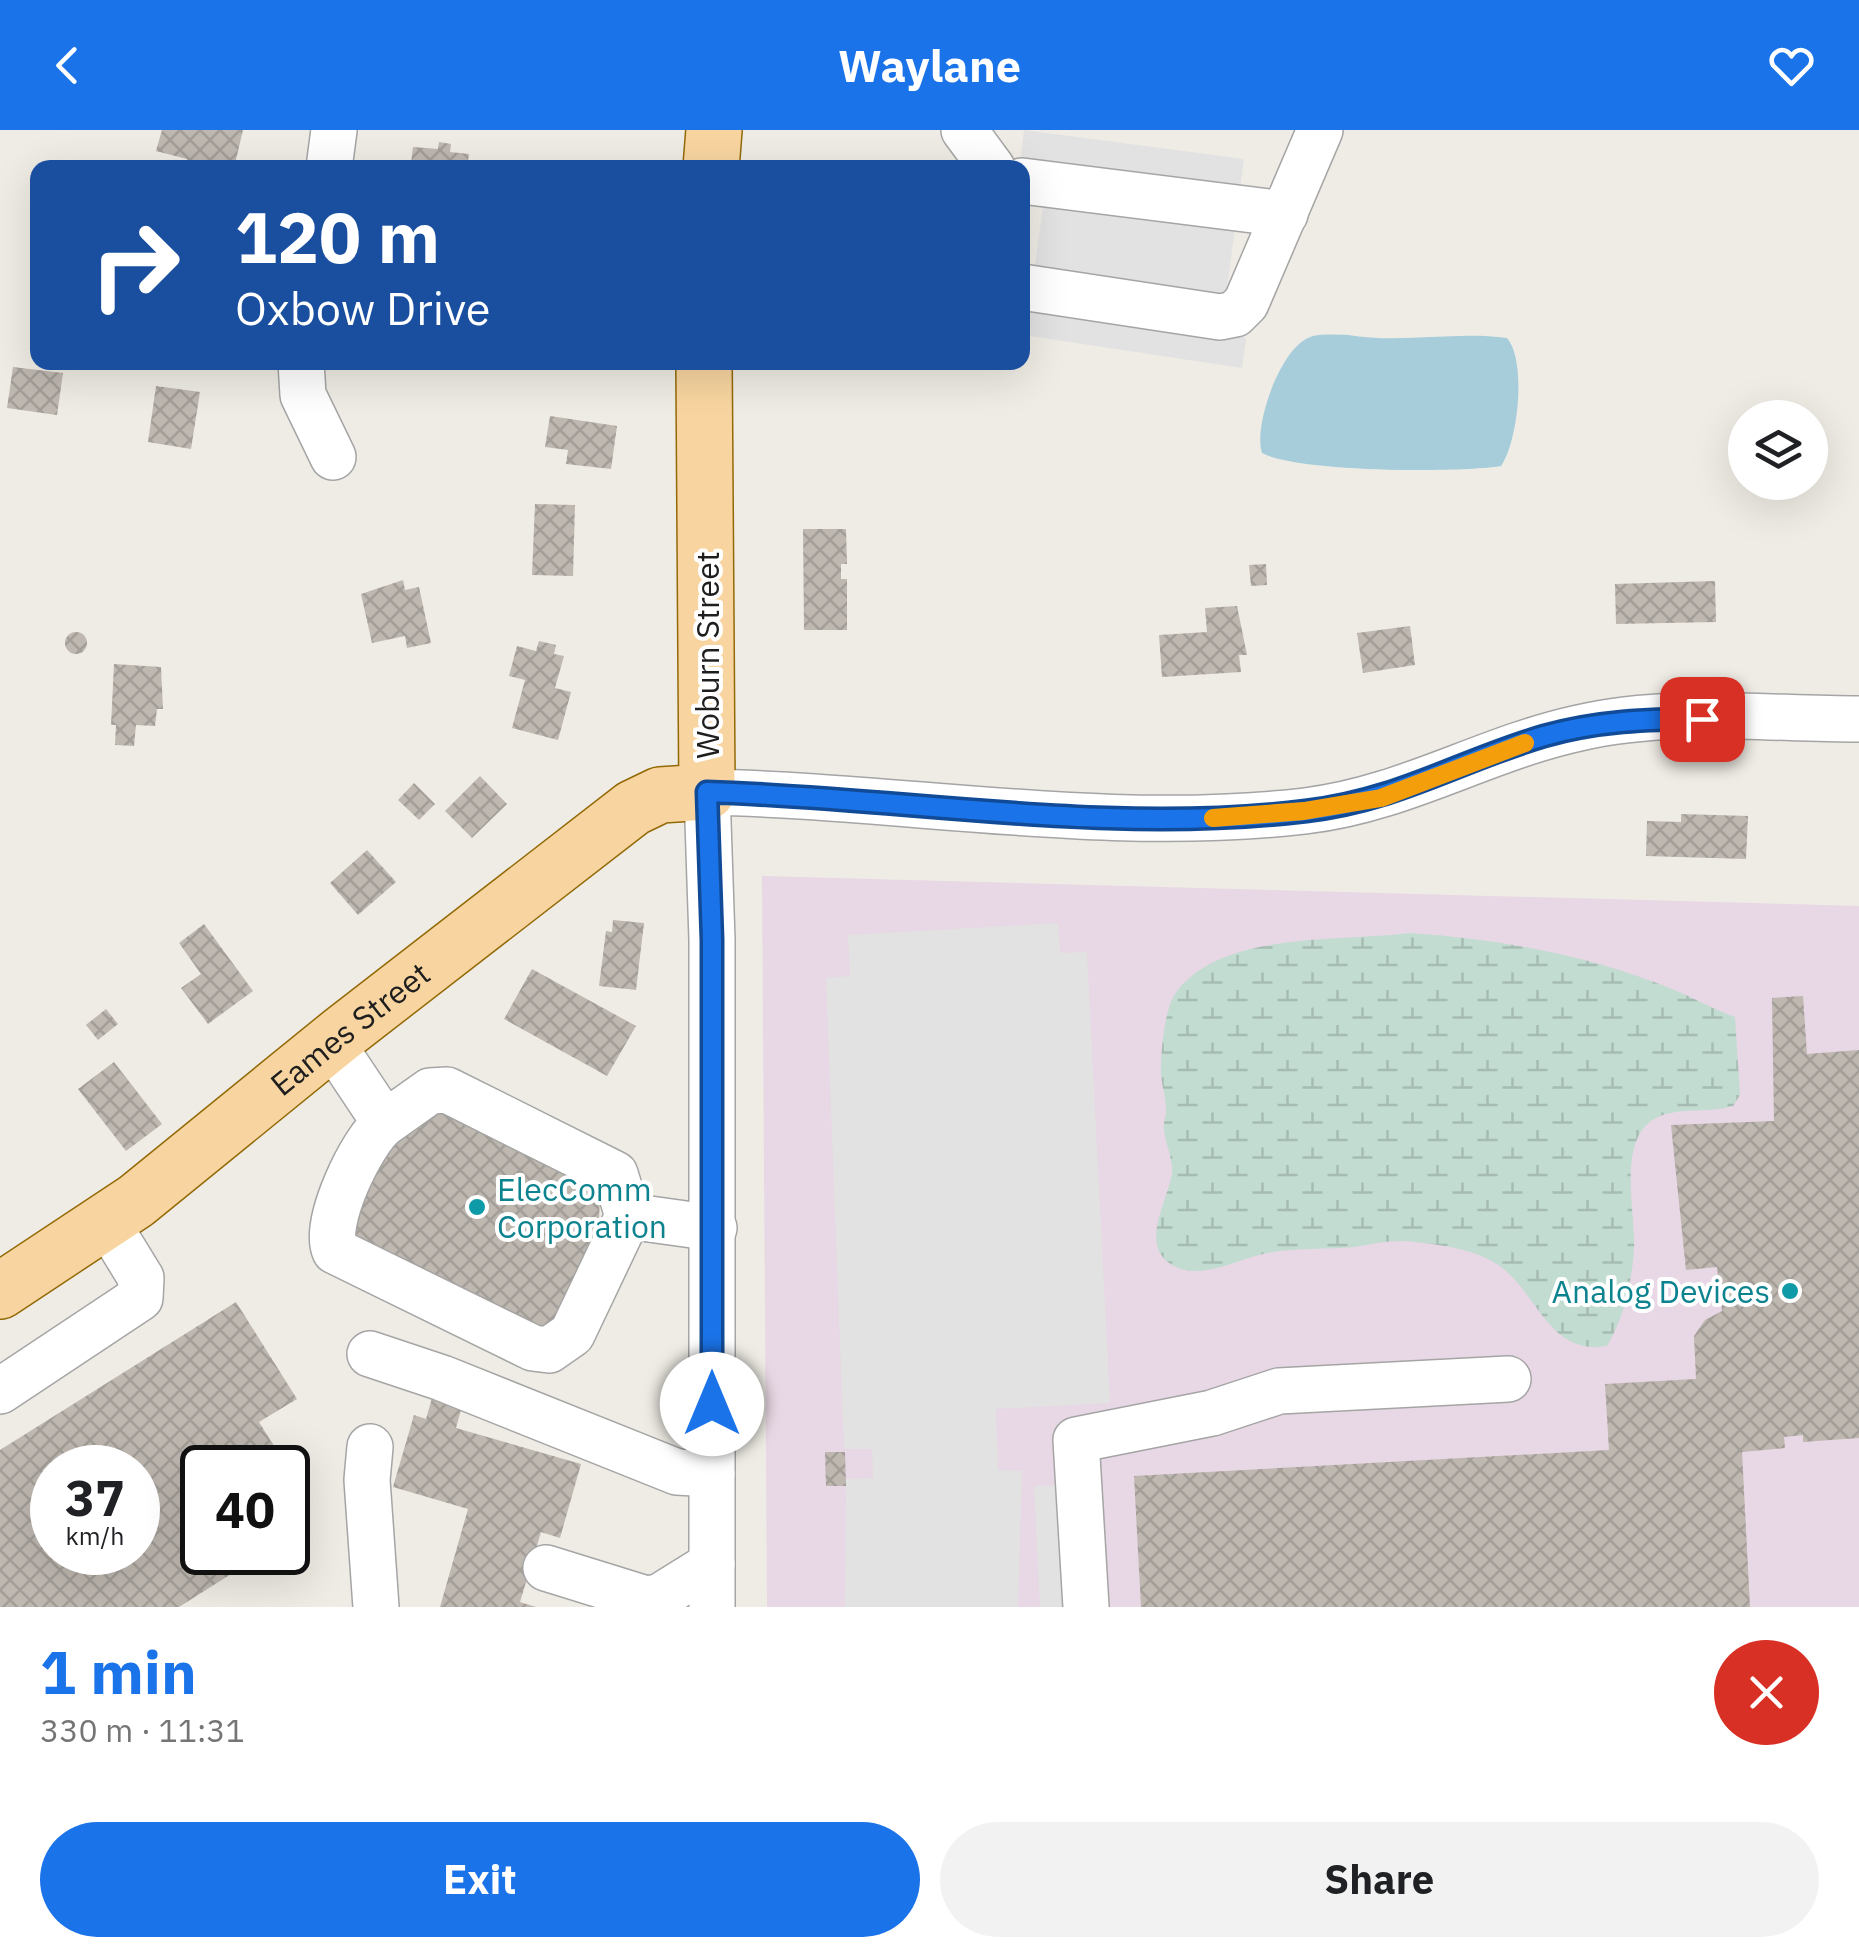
<!DOCTYPE html>
<html lang="en">
<head>
<meta charset="utf-8">
<style>
	:root { --surface:#fff; --page:#f2f2f2; --text:#202124; --muted:#757577; --accent:#1a73e8 }
	body { margin:0; font-family:"IBM Plex Sans",sans-serif; background:var(--page); color:var(--text); height:100vh; display:flex; flex-direction:column; font-size:38px; white-space:nowrap }
	* { box-sizing:border-box; margin:0 }
	p { font-size:32px; color:var(--muted) }
	.icon { flex:none; width:55px; height:55px; fill:none; stroke:currentColor; stroke-width:2; stroke-linecap:round; stroke-linejoin:round }
	.map { position:relative; height:1477px; overflow:hidden }
	.details { display:flex; flex-direction:column; background:var(--surface); flex:1 }
	.details>* { flex:none }
	.guide { position:absolute; left:30px; top:30px; width:1000px; height:210px; border-radius:20px; box-shadow:0 10px 40px #0002; background:#1a4fa0; color:#fff; overflow:hidden }
	.buttons { position:absolute; left:1728px; top:270px; display:grid; gap:20px }
	.buttons a { display:grid; place-items:center; width:100px; height:100px; border-radius:50%; background:var(--surface); box-shadow:0 10px 40px #0002; font-size:50px }
	.speed { position:absolute; left:30px; top:1315px; display:flex; gap:20px; font-size:50px; font-weight:700; text-align:center }
	.speed>* { display:grid; place-content:center; width:130px; height:130px; border-radius:50%; background:var(--surface); box-shadow:0 10px 40px #0002; line-height:1 }
	.speed small { font-size:25px; font-weight:400 }
	.speed .limit { border:5px solid #111; border-radius:15px; background:#fff; color:#111 }
	.pin { position:absolute; display:grid; place-items:center; width:85px; height:85px; color:#fff; margin:-42px; border-radius:20px; box-shadow:0 5px 15px #0006 }
	.me { position:absolute; width:110px; margin:-55px; rotate:0deg; stroke-linejoin:round; filter:drop-shadow(0 0 8px #0008) }
	.turn { display:flex; align-items:center; gap:35px; height:210px; padding:0 40px; font-size:45px }
	.turn .icon { width:130px; height:130px; stroke-width:2.5 }
	.turn b { display:block; font-size:70px; line-height:85px }
	.round { display:grid; place-items:center; flex:none; width:105px; height:105px; border-radius:52px; background:var(--page) }
	.summary { display:flex; align-items:center; justify-content:space-between; height:170px; padding:0 40px }
	h1 { font-size:60px; font-weight:700; line-height:75px; color:var(--accent) }
	.primary-button { display:flex; gap:20px; margin-top:auto; padding:20px 40px }
	.primary-button a { flex:1; height:115px; border-radius:60px; background:var(--accent); color:#fff; font-size:40px; font-weight:700; line-height:115px; text-align:center }
	.primary-button a+a { background:var(--page); color:var(--text) }
	header { display:flex; justify-content:space-between; align-items:center; height:130px; padding:0 40px; background:var(--accent); color:#fff; font-size:45px; font-weight:700 }
	.map>svg:first-child { display:block }
</style>
</head>
<body>
<header><svg class="icon" aria-label="back" viewBox="0 0 24 24"><path d="M15 5l-7 7 7 7"/></svg>Waylane<svg class="icon" aria-label="heart" viewBox="0 0 24 24"><path d="M12 20l-8-8c-3-5 5-10 8-4 3-6 11-1 8 4z"/></svg></header>
<div class="map">
<svg width="1859" height="1477" viewBox="0 0 1859 1477">
	<defs>
		<pattern id="wetland-marsh" width="20" height="14" patternUnits="userSpaceOnUse" patternTransform="scale(2.5)"><rect width="20" height="14" fill="#c2dcd1"/><path d="M1 5h8M5 5V1M11 12h8M15 12V8" fill="none" stroke="#a6bcb3"/></pattern>
		<pattern id="building-cross-hatch" width="8" height="8" patternUnits="userSpaceOnUse" patternTransform="scale(2.5)"><rect width="8" height="8" fill="#bfb8b1"/><path d="M0 0l8 8M0 8l8-8" fill="none" stroke="#a49e98"/></pattern>
	</defs>
	<rect width="100%" height="100%" fill="#efece5"/>
	<path fill="#e8d7e4" d="M 762,746 L 1859,776 L 1859,1477 L 767,1477 Z"/>
	<path fill="url(#wetland-marsh)" d="M 1410,803 C 1499,809 1589,825 1672,859 C 1694,868 1713,879 1735,887 L 1740,965 L 1733,976 C 1708,984 1680,976 1656,988 C 1616,1008 1636,1085 1634,1119 C 1632,1152 1624,1188 1607,1216 C 1549,1226 1539,1165 1500,1136 C 1475,1119 1443,1115 1414,1112 C 1393,1109 1375,1114 1354,1117 C 1324,1120 1292,1117 1263,1124 C 1235,1130 1197,1153 1169,1133 C 1140,1112 1169,1069 1172,1042 C 1173,1027 1164,1012 1164,997 C 1163,992 1166,988 1166,983 C 1167,968 1160,953 1161,938 C 1161,919 1165,879 1175,864 C 1219,800 1343,812 1410,803 Z"/>
	<g fill="#e2e2e2">
		<path d="M 1024,0 L 1244,29 L 1226,167 L 1246,210 L 1242,238 L 1023,205 L 1023,139 L 1034,141 L 1044,70 L 1031,67 L 1021,26 Z"/>
		<path d="M 1058,793 L 1060,823 L 1087,822 L 1110,1273 L 996,1279 L 998,1340 L 1022,1341 L 1018,1477 L 845,1477 L 846,1349 L 873,1348 L 872,1319 L 844,1319 L 826,848 L 850,846 L 848,805 Z"/>
		<path d="M 1061,1355 L 1068,1477 L 1040,1477 L 1034,1356 Z"/>
	</g>
	<path fill="#a7cddb" d="M 1348,205 C 1401,214 1454,201 1507,208 C 1527,231 1518,312 1501,336 C 1459,343 1296,342 1262,323 C 1253,296 1280,220 1308,208 C 1318,203 1336,205 1348,205 Z"/>
	<g fill="url(#building-cross-hatch)" fill-rule="evenodd">
		<path d="M 162,0 L 243,0 L 234,38 L 185,38 L 187,29 L 156,21 Z"/>
		<path d="M 439,12 L 451,14 L 450,22 L 469,24 L 467,38 L 400,38 L 400,32 L 411,33 L 413,17 L 438,19 Z"/>
		<path d="M 13,237 L 63,243 L 57,285 L 7,278 Z"/>
		<path d="M 156,256 L 200,262 L 191,319 L 148,312 Z"/>
		<path d="M 550,286 L 617,296 L 611,339 L 566,334 L 568,320 L 545,317 Z"/>
		<path d="M 535,374 L 575,375 L 573,446 L 532,445 Z"/>
		<path d="M 803,399 L 846,399 L 847,434 L 841,434 L 841,449 L 847,449 L 847,500 L 804,500 Z"/>
		<path d="M 1266,434 L 1267,455 L 1251,456 L 1249,435 Z"/>
		<path d="M 403,450 L 405,460 L 419,457 L 431,513 L 407,518 L 405,506 L 372,513 L 361,464 Z"/>
		<path d="M 1715,451 L 1716,492 L 1616,494 L 1615,454 Z"/>
		<path d="M 1237,476 L 1247,525 L 1239,525 L 1241,542 L 1162,547 L 1159,505 L 1207,502 L 1205,478 Z"/>
		<path d="M 1410,496 L 1415,535 L 1363,543 L 1357,503 Z"/>
		<circle cx="76" cy="513" r="11"/>
		<path d="M 539,511 L 556,515 L 554,524 L 564,526 L 555,558 L 571,562 L 558,610 L 512,598 L 525,550 L 509,546 L 517,516 L 536,521 Z"/>
		<path d="M 114,534 L 161,537 L 163,579 L 157,579 L 155,596 L 136,595 L 134,616 L 115,615 L 116,595 L 111,595 Z"/>
		<path d="M 480,646 L 507,674 L 472,708 L 445,681 Z"/>
		<path d="M 414,653 L 435,674 L 419,690 L 398,670 Z"/>
		<path d="M 1681,684 L 1748,686 L 1746,729 L 1646,726 L 1647,691 L 1681,692 Z"/>
		<path d="M 367,720 L 396,752 L 358,785 L 330,753 Z"/>
		<path d="M 613,790 L 644,793 L 636,860 L 599,856 L 606,801 L 612,802 Z"/>
		<path d="M 204,794 L 253,861 L 208,894 L 181,858 L 201,844 L 179,813 Z"/>
		<path d="M 532,839 L 636,896 L 607,946 L 504,889 Z"/>
		<path d="M 1803,866 L 1807,924 L 1859,920 L 1859,1308 L 1803,1312 L 1803,1305 L 1784,1307 L 1785,1318 L 1742,1322 L 1750,1477 L 1141,1477 L 1134,1346 L 1609,1320 L 1605,1254 L 1696,1249 L 1694,1206 L 1705,1190 L 1722,1181 L 1717,1137 L 1686,1140 L 1671,995 L 1774,991 L 1772,868 Z"/>
		<path d="M 106,879 L 118,894 L 98,910 L 86,895 Z"/>
		<path d="M 114,932 L 162,994 L 126,1021 L 78,959 Z"/>
		<path d="M 435,979 L 600,1055 L 599,1099 L 550,1202 L 343,1104 L 377,1028 Z"/>
		<path d="M 236,1172 L 297,1269 L 259,1292 L 279,1324 L 258,1338 L 202,1338 L 202,1422 L 255,1422 L 258,1427 L 179,1477 L 0,1477 L 0,1320 ZM 52,1338 L 138,1338 L 138,1422 L 52,1422 Z"/>
		<path d="M 434,1261 L 464,1269 L 456,1298 L 581,1334 L 560,1408 L 541,1402 L 520,1472 L 536,1477 L 440,1477 L 468,1379 L 393,1357 L 414,1285 L 426,1289 Z"/>
		<path d="M 825,1322 L 845,1322 L 846,1356 L 826,1356 Z"/>
	</g>
	<g fill="none" stroke-linecap="round" stroke-linejoin="round">
		<defs>
			<g id="minor">
				<path d="M 964,0 L 992,38"/>
				<path d="M 329,38 L 334,0"/>
				<path d="M 1022,51 L 1285,84"/>
				<path d="M 1022,157 L 1220,187 L 1235,184 L 1246,173 L 1320,0"/>
				<path d="M 301,232 L 303,265 L 333,327"/>
				<path d="M 331,912 L 385,993 L 430,961 L 447,960 L 615,1044 L 628,1086 L 572,1204 L 549,1220 L 533,1218 L 335,1121 C 322,1094 362,1010 385,993"/>
				<path d="M 628,1086 L 714,1098"/>
				<path d="M 370,1224 L 442,1248 L 677,1342 L 712,1344"/>
				<path d="M 0,1261 L 140,1168 L 141,1148 L 106,1091"/>
				<path d="M 370,1317 L 367,1350 L 376,1477"/>
				<path d="M 546,1438 L 646,1469 L 659,1467 L 712,1434"/>
				<path d="M 712,1477 L 712,810 L 707,662 C 906,666 1106,704 1305,681 C 1405,669 1483,619 1579,598 C 1668,577 1768,589 1859,589"/>
				<path d="M 1086,1477 L 1076,1310 L 1212,1283 L 1279,1261 L 1508,1249"/>
			</g>
			<g id="major">
				<path d="M 711,38 L 714,0"/>
				<path id="s1" d="M 0,1161 L 136,1071 L 340,905 L 633,678 L 660,665 L 707,662 L 704,232"/>
			</g>
		</defs>
		<use href="#minor" stroke="#a5a5a5" stroke-width="48"/>
		<use href="#major" stroke="#936906" stroke-width="58"/>
		<use href="#minor" stroke="#fff" stroke-width="45"/>
		<use href="#major" stroke="#f8d5a0" stroke-width="55"/>
	</g>
	<g fill="none" stroke-linecap="round" stroke-linejoin="round">
		<defs>
			<path id="route" d="M 712,1274 L 712,810 L 707,662 C 906,668 1107,705 1306,681 C 1399,670 1459,631 1544,606 C 1597,591 1648,589 1702,589"/>
		</defs>
		<use href="#route" stroke="#114b97" stroke-width="25"/>
		<use href="#route" stroke="#1a73e8" stroke-width="18"/>
		<path stroke="#f59e0b" stroke-width="18" d="M 1213,688 L 1304,681 L 1381,668 L 1525,613"/>
	</g>
	<g fill="#0f9aa8" stroke="#fff" stroke-width="4">
		<circle cx="477" cy="1077" r="10"/>
		<circle cx="1790" cy="1161" r="10"/>
	</g>
	<g text-anchor="middle" dominant-baseline="central" stroke-width="8" stroke-linejoin="round" paint-order="stroke">
		<g font-size="32" fill="#1e1e1e" stroke="#fff">
			<text transform="translate(707 525) rotate(-90)">Woburn Street</text>
			<text stroke="none"><textPath href="#s1" startOffset="438">Eames Street</textPath></text>
		</g>
		<g font-size="32" fill="#0d838f" stroke="#fff" text-anchor="start">
			<text x="497" y="1059">ElecComm<tspan x="497" dy="37">Corporation</tspan></text>
			<text x="1770" y="1161" text-anchor="end">Analog Devices</text>
		</g>
	</g>
</svg>
<div class="buttons">
<a><svg class="icon" aria-label="layers" viewBox="0 0 24 24"><path d="M12 4l9 5-9 5-9-5zM3 14l9 5 9-5"/></svg></a>
</div>
<div class="speed"><div>37<small>km/h</small></div><div class="limit">40</div></div>
<div class="pin" style="left:1702px;top:589px;background:#d93025"><svg class="icon" aria-label="arrive" viewBox="0 0 24 24"><path d="M6 21V4h12l-3 4 3 4H6"/></svg></div>
<svg class="me" style="left:712px;top:1274px" viewBox="-20 -20 40 40"><circle r="19" fill="#fff"/><path d="M0-13L10 11 0 6-10 11z" fill="#1a73e8"/></svg>
<div class="guide">
<div class="turn"><svg class="icon" aria-label="right" viewBox="0 0 24 24"><path d="M7 20v-9h11M14 6l5 5-5 5"/></svg><div><b>120 m</b>Oxbow Drive</div></div>
</div>
</div>
<section class="details">
<div class="summary"><div><h1>1 min</h1><p>330 m · 11:31</p></div><a class="round" style="background:#d93025;color:#fff"><svg class="icon" aria-label="close" viewBox="0 0 24 24"><path d="M6 6l12 12M18 6L6 18"/></svg></a></div>
<div class="primary-button"><a>Exit</a><a>Share</a></div>
</section>
</body>
</html>
